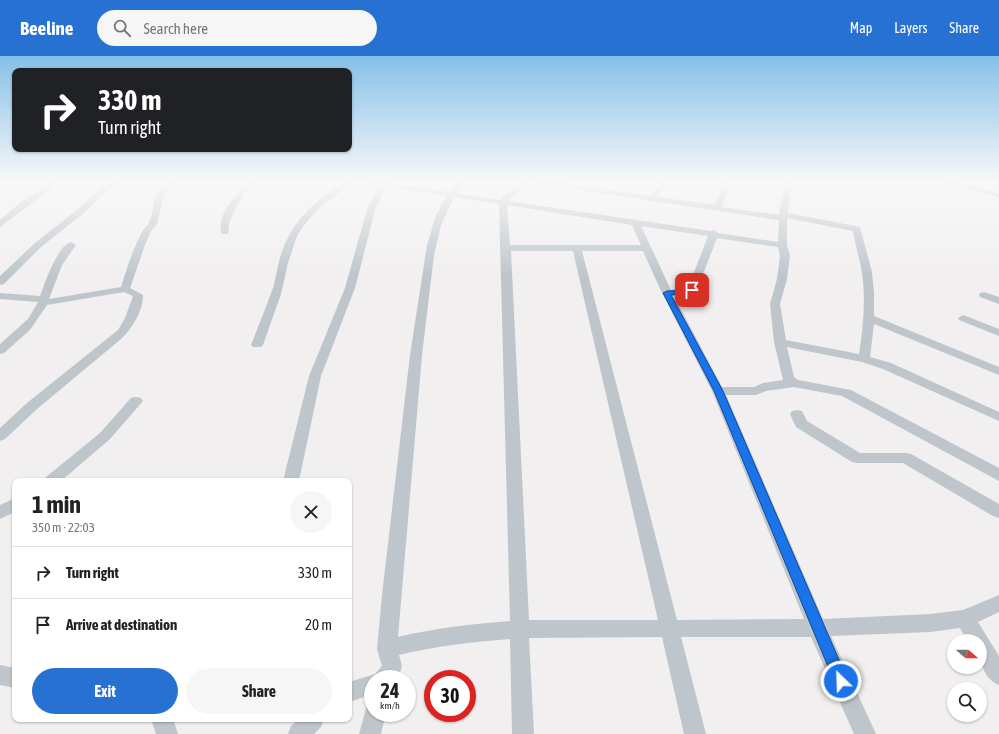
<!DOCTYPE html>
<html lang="en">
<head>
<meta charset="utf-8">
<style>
	:root { --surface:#fff; --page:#f6f6f6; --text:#222; --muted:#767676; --line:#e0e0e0; --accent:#2771d3 }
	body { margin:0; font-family:"Asap Condensed",sans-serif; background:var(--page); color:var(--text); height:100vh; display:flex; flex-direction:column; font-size:15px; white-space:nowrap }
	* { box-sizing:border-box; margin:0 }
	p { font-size:13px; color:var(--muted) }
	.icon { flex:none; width:22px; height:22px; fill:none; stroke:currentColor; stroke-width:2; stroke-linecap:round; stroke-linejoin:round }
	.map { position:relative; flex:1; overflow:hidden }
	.side { position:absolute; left:12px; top:422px; width:340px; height:244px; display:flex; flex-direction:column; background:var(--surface); border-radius:8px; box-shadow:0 1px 3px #0004 }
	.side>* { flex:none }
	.guide { position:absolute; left:12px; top:12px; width:340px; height:84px; border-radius:8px; box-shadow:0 1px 3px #0004; background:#202124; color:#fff; overflow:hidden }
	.needle { width:26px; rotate:110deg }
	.buttons { position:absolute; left:947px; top:578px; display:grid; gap:8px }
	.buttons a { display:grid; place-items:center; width:40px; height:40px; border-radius:50%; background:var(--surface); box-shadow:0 1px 3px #0004; font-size:20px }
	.speed { position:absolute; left:364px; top:614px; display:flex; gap:8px; font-size:20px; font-weight:700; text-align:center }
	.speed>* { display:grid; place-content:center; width:52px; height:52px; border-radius:50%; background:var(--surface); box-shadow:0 1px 3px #0004; line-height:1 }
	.speed small { font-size:10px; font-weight:400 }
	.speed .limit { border:6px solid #d22; background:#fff; color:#111 }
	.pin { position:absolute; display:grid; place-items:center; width:34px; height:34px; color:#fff; margin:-17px; border-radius:8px; box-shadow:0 2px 6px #0006 }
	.me { position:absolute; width:44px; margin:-22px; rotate:336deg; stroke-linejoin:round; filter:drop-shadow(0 0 3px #0008) }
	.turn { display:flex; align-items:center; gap:14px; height:84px; padding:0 20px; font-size:18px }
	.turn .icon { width:52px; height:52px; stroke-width:2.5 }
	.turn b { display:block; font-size:28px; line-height:34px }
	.round { display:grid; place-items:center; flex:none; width:42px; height:42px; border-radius:21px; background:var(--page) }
	.overview { display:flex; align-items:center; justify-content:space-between; height:68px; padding:0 20px }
	h1 { font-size:24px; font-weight:700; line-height:30px }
	.button { display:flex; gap:8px; margin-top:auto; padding:8px 20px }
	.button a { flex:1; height:46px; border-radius:24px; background:var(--accent); color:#fff; font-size:16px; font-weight:700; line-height:46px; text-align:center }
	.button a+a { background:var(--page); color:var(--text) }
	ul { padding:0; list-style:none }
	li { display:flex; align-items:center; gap:12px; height:52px; padding:0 20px; border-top:1px solid var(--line) }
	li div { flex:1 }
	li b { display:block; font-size:15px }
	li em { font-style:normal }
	header { display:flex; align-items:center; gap:24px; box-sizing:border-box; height:56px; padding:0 20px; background:var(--accent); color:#fff }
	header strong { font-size:19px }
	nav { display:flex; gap:22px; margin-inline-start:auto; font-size:14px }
	.search { width:280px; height:36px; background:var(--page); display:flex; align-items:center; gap:10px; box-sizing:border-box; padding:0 14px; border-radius:22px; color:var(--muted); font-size:15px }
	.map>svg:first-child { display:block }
</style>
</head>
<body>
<header>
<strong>Beeline</strong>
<div class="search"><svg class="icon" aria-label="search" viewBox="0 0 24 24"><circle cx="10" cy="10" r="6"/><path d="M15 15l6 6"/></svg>Search here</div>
<nav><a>Map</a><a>Layers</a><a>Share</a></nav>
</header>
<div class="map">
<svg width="999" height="678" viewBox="0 0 999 678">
	<rect width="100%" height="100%" fill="#f1efef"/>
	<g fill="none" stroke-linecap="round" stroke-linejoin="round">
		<g fill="#bec6cc" fill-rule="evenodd">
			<path d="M 0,125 L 6,125 L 0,128 Z"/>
			<path d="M 53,125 L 62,125 L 0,171 L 0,164 L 22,145 Z"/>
			<path d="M 115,125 L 124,125 L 107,135 L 85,156 L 41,191 L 4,228 L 0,229 L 0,220 L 35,187 L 79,152 L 101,131 Z"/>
			<path d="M 171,125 L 181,125 L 170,132 L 164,138 L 157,168 L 151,175 L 145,189 L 130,232 L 143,239 C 143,255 132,273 121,283 L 37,353 L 5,383 L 0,385 L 0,372 L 27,347 L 118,274 L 125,262 L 133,240 L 124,236 L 47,249 L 30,274 L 4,297 L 0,298 L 0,288 L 28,263 L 38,246 L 0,243 L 0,237 L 40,240 C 45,227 57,190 71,186 L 76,189 L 62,209 L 49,243 L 121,231 C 127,212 133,193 142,176 C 144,172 148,170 149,166 C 158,148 148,136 171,125 Z"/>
			<path d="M 251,125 L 259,125 L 246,135 L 237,149 L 229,167 L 228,178 L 222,178 C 214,163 238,133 251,125 Z"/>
			<path d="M 346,125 L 355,125 L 320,151 L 304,169 L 297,180 L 288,207 L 281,238 L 263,289 L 261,291 L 253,291 L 251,289 C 259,269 267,249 274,229 C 277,217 278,205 283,193 C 294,162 319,142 346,125 Z"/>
			<path d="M 359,125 L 376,125 L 450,136 L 460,125 L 467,125 L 457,137 L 500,144 L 522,125 L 529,125 L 508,145 L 711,175 L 714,174 L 718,177 L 778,186 L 779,164 L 535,127 L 531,125 L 548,125 L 651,140 L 661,125 L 667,125 L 658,141 L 715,149 L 724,125 L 731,125 L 722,151 L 779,159 L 785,125 L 792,125 L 788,157 L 860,171 L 872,216 L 874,237 L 874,260 L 999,311 L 999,319 L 874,268 L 870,301 L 891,307 L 999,356 L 999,365 L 883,313 L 862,306 L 787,291 L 794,321 L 798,324 L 851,334 L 999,412 L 999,425 L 842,340 L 794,331 L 766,335 L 756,339 L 726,339 L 823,563 L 930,558 L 963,554 L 999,539 L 999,556 L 978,566 L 999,600 L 999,629 C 981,622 980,602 980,585 L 967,585 L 960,572 L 930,576 L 831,580 L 876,678 L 854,678 L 811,581 L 681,581 L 706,678 L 684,678 L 662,581 L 529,582 L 534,678 L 512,678 L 510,583 C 472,586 436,590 399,599 L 402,610 L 398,623 L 373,623 L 373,638 L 349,646 L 349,626 L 375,618 L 382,610 L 377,593 L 382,539 L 410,299 L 427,189 L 436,159 L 447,140 L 389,131 L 383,136 L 375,154 L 355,232 L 321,320 L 299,425 L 283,425 L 309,320 L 345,232 L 367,154 L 376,135 L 381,130 L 363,127 ZM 454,141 L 499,148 L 510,565 C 472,568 435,572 398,581 L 422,299 L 434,199 L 441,169 ZM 507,149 L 632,169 L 641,189 L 510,189 ZM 787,162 L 853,175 C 855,189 860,203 862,217 C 866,244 863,272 859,298 L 786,284 L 780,248 L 787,223 L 790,200 L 787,189 ZM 641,170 L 708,180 L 688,232 L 671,234 ZM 717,182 L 778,191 L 780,200 L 777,223 L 770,248 L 774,286 L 783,324 L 763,327 L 754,331 L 722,331 L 674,240 L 689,239 L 696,236 ZM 511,195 L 573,195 L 658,564 L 529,564 ZM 582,195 L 643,195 L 662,237 L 712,335 L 804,563 L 677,564 Z"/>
			<path d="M 941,125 L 953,125 L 999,137 L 999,141 L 942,127 Z"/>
			<path d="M 984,236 L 999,241 L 999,248 L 980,241 L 979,239 L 980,237 Z"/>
			<path d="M 963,259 L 999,273 L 999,280 L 959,264 L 958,262 Z"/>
			<path d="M 136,341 L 141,342 L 143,345 L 110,383 L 61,425 L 43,425 L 46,421 L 100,377 L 131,342 Z"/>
			<path d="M 797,354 L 802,355 L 807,365 L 860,397 L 906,397 L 911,398 L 999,448 L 999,462 L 993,460 L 903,407 L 857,407 L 852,406 L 796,371 L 790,358 L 792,355 Z"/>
			<path d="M 15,442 L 15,456 L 0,463 L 0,449 Z"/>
			<path d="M 0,609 L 15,612 L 15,632 L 0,629 Z"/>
			<path d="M 373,647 L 373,657 L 386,657 L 381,678 L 359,678 L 367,649 Z"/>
			<path d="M 151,663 L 173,663 L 178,678 L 156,678 Z"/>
			<path d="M 298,663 L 324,663 L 321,671 L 314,678 L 288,678 L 291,670 Z"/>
		</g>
	</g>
	<linearGradient id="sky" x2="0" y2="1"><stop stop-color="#85c0e7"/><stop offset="0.57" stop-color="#f9f8f8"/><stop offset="1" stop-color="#f9f8f8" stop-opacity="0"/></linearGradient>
	<rect width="999" height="220" fill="url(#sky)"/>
	<path fill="#1a73e8" stroke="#114b97" d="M 692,231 L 695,234 L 691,238 L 671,239 L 723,335 L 846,620 L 848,625 L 846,630 L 841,632 L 836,630 L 714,335 L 663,237 L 667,235 L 687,234 Z"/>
</svg>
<div class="buttons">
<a><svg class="needle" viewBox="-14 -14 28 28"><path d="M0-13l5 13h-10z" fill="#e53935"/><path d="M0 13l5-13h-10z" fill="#767676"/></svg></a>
<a><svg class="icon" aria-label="search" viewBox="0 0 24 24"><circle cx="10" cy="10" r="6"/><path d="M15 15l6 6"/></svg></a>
</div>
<div class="speed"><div>24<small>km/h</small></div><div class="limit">30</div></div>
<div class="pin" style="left:692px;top:234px;background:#d93025"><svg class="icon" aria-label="arrive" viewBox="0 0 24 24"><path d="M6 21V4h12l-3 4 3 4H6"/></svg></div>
<svg class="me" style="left:841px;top:625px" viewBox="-20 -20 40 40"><circle r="17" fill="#1a73e8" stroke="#fff" stroke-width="3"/><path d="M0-11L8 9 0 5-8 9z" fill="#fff"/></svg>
<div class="guide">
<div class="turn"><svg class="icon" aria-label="right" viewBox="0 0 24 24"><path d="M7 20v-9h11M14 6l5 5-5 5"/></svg><div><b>330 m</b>Turn right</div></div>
</div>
<section class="side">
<div class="overview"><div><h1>1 min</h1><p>350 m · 22:03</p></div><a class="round"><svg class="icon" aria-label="close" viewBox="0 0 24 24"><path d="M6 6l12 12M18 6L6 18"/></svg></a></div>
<ul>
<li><svg class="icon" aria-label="right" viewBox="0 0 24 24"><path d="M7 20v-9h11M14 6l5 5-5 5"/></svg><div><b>Turn right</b></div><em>330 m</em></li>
<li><svg class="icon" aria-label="arrive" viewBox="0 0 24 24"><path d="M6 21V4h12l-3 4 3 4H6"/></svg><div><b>Arrive at destination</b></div><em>20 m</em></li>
</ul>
<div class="button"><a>Exit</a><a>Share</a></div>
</section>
</div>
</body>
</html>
